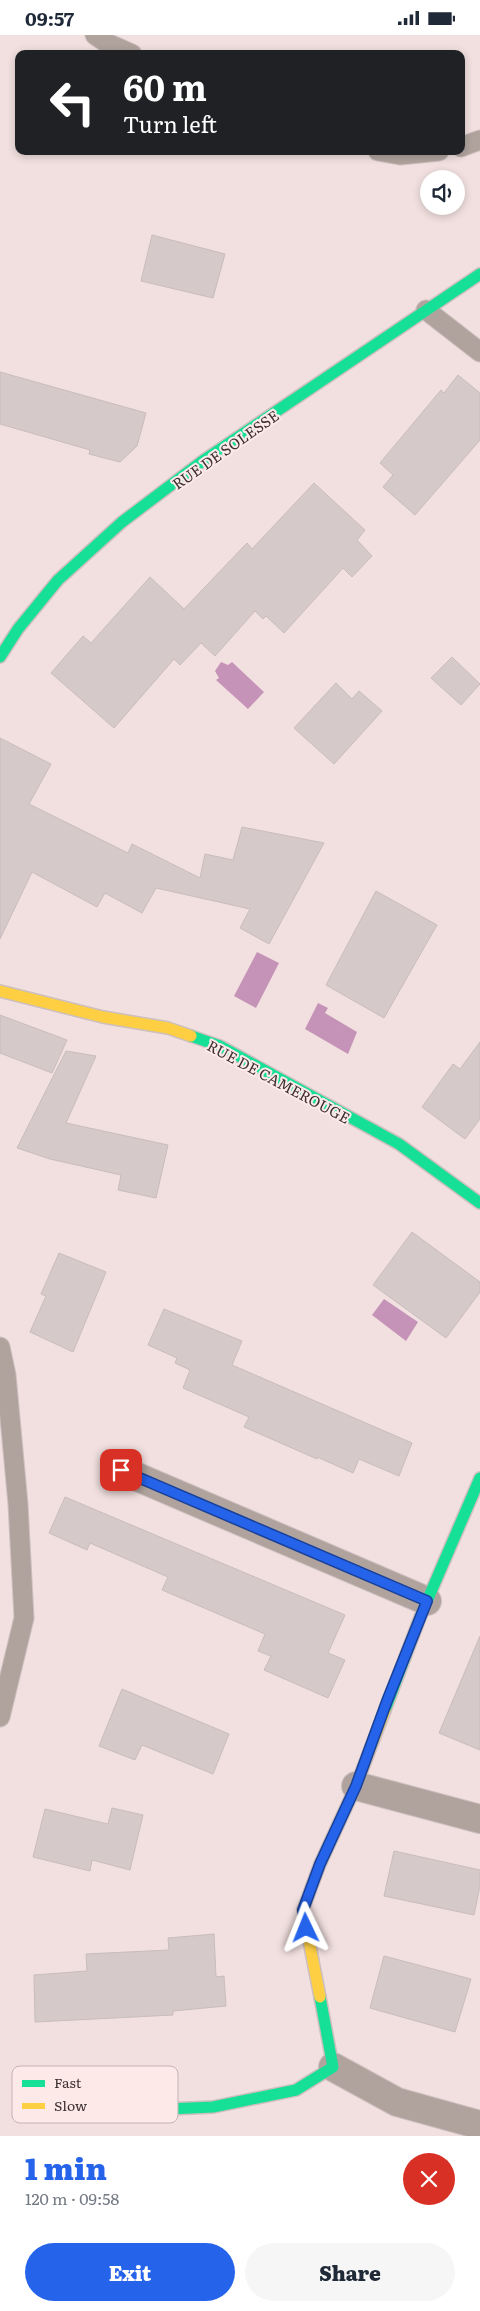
<!DOCTYPE html>
<html lang="en">
<head>
<meta charset="utf-8">
<style>
	:root { --surface:#fff; --page:#f6f6f7; --text:#1f2937; --muted:#747a83; --accent:#2563eb }
	body { margin:0; font-family:Literata,serif; background:var(--page); color:var(--text); height:100vh; display:flex; flex-direction:column; font-size:19px; white-space:nowrap }
	* { box-sizing:border-box; margin:0 }
	p { font-size:16px; color:var(--muted) }
	.icon { flex:none; width:28px; height:28px; fill:none; stroke:currentColor; stroke-width:2; stroke-linecap:round; stroke-linejoin:round }
	.map { position:relative; height:2101px; overflow:hidden }
	.sheet { display:flex; flex-direction:column; background:var(--surface); flex:1 }
	.sheet>* { flex:none }
	.guide { position:absolute; left:15px; top:15px; width:450px; height:105px; border-radius:10px; box-shadow:0 2px 8px #0003; background:#202124; color:#fff; overflow:hidden }
	.tools { position:absolute; left:420px; top:135px; display:grid; gap:10px }
	.tools a { display:grid; place-items:center; width:45px; height:45px; border-radius:50%; background:var(--surface); box-shadow:0 2px 8px #0003; font-size:25px }
	.pin { position:absolute; display:grid; place-items:center; width:42px; height:42px; color:#fff; margin:-21px; border-radius:10px; box-shadow:0 2px 8px #0006 }
	.me { position:absolute; width:55px; margin:-28px; rotate:358deg; stroke-linejoin:round; filter:drop-shadow(0 0 4px #0008) }
	.turn { display:flex; align-items:center; gap:18px; height:105px; padding:0 25px; font-size:22px }
	.turn .icon { width:65px; height:65px; stroke-width:2.5 }
	.turn b { display:block; font-size:35px; line-height:42px }
	.round { display:grid; place-items:center; flex:none; width:52px; height:52px; border-radius:26px; background:var(--page) }
	.summary { display:flex; align-items:center; justify-content:space-between; height:85px; padding:0 25px }
	h1 { font-size:30px; font-weight:800; line-height:38px; color:var(--accent) }
	.cta { display:flex; gap:10px; margin-top:auto; padding:10px 25px }
	.cta a { flex:1; height:58px; border-radius:30px; background:var(--accent); color:#fff; font-size:20px; font-weight:800; line-height:58px; text-align:center }
	.cta a+a { background:var(--page); color:var(--text) }
	.status { display:flex; justify-content:space-between; align-items:center; height:35px; padding:0 25px; background:var(--surface); direction:ltr }
	.status svg { height:14px; fill:currentColor }
	.map>svg:first-child { display:block }
</style>
</head>
<body>
<div class="status"><b>09:57</b><svg viewBox="0 0 49 12"><path d="M0 12V9h3v3zM5 12V6h3v6zM10 12V3h3v9zM15 12V0h3v12zM26 1h20v11H26zM47 4h2v5h-2z"/></svg></div>
<div class="map">
<svg width="480" height="2101" viewBox="0 0 480 2101">
	<rect width="100%" height="100%" fill="#f1e0df"/>
	<g fill="#c693b8">
		<path d="M 221,627 L 228,630 L 232,627 L 264,657 L 248,674 L 216,645 L 219,643 L 215,636 Z"/>
		<path d="M 257,917 L 279,928 L 256,973 L 234,961 Z"/>
		<path d="M 318,968 L 328,973 L 325,978 L 357,997 L 348,1019 L 305,994 Z"/>
		<path d="M 384,1264 L 418,1287 L 406,1306 L 372,1280 Z"/>
	</g>
	<g fill="#d6c9ca" stroke="#c9bcbd">
		<path d="M 152,200 L 225,219 L 213,263 L 141,246 Z"/>
		<path d="M 0,337 L 146,378 L 137,411 L 120,427 L 89,419 L 90,415 L 0,389 Z"/>
		<path d="M 458,340 L 480,358 L 480,405 L 415,480 L 383,452 L 393,440 L 380,428 L 441,355 L 444,358 Z"/>
		<path d="M 314,448 L 365,495 L 357,505 L 372,521 L 352,542 L 343,533 L 284,598 L 266,581 L 263,584 L 255,576 L 215,621 L 201,608 L 180,630 L 174,624 L 114,693 L 51,638 L 83,601 L 91,608 L 150,542 L 184,574 L 247,508 L 252,514 Z"/>
		<path d="M 452,622 L 480,649 L 461,670 L 431,643 Z"/>
		<path d="M 336,648 L 352,664 L 359,656 L 382,676 L 334,729 L 294,693 Z"/>
		<path d="M 0,703 L 51,729 L 29,769 L 128,818 L 132,809 L 200,843 L 205,819 L 233,825 L 242,792 L 324,808 L 269,909 L 240,893 L 250,874 L 156,853 L 142,878 L 105,858 L 97,872 L 32,837 L 0,904 Z"/>
		<path d="M 376,856 L 437,890 L 384,983 L 326,950 Z"/>
		<path d="M 0,980 L 67,1005 L 52,1038 L 0,1018 Z"/>
		<path d="M 480,1007 L 480,1084 L 465,1104 L 422,1072 L 453,1029 L 460,1034 Z"/>
		<path d="M 66,1016 L 96,1021 L 66,1088 L 168,1110 L 156,1163 L 118,1155 L 121,1140 L 50,1124 L 17,1113 Z"/>
		<path d="M 412,1197 L 480,1247 L 480,1257 L 446,1303 L 373,1250 Z"/>
		<path d="M 59,1218 L 106,1237 L 73,1317 L 30,1297 L 46,1261 L 41,1259 Z"/>
		<path d="M 164,1274 L 242,1306 L 232,1330 L 412,1408 L 399,1441 L 359,1424 L 353,1438 L 317,1422 L 317,1424 L 244,1392 L 249,1382 L 183,1353 L 190,1335 L 175,1328 L 177,1323 L 148,1310 Z"/>
		<path d="M 65,1462 L 345,1580 L 328,1618 L 345,1625 L 328,1663 L 264,1635 L 271,1621 L 258,1616 L 265,1599 L 162,1555 L 168,1542 L 90,1508 L 87,1515 L 49,1498 Z"/>
		<path d="M 480,1601 L 480,1715 L 439,1698 Z"/>
		<path d="M 122,1654 L 229,1699 L 213,1739 L 142,1710 L 135,1725 L 99,1711 Z"/>
		<path d="M 112,1773 L 143,1780 L 130,1835 L 92,1825 L 90,1836 L 33,1822 L 45,1774 L 108,1789 Z"/>
		<path d="M 394,1816 L 480,1835 L 480,1851 L 474,1880 L 384,1861 Z"/>
		<path d="M 214,1899 L 216,1942 L 224,1941 L 226,1971 L 173,1976 L 173,1980 L 35,1987 L 34,1940 L 87,1936 L 86,1919 L 169,1915 L 168,1903 Z"/>
		<path d="M 384,1921 L 471,1944 L 455,1997 L 370,1973 Z"/>
	</g>
	<g fill="none" stroke-linecap="round" stroke-linejoin="round">
		<defs>
			<g id="lane">
				<path d="M 95,0 L 107,8 L 132,19"/>
				<path d="M 461,112 L 480,105"/>
				<path d="M 378,116 L 400,120 L 439,116"/>
				<path d="M 426,275 L 480,317"/>
				<path d="M 0,1312 L 6,1340 L 18,1469 L 24,1583 L 0,1682"/>
			</g>
			<g id="street">
				<path d="M 121,1435 L 427,1566"/>
				<path d="M 356,1751 L 480,1784"/>
				<path d="M 333,2032 L 397,2067 L 480,2090"/>
			</g>
			<g id="fast">
				<path d="M 0,622 L 18,594 L 58,545 L 122,487 L 204,425 L 480,239"/>
				<path d="M 191,1001 L 220,1011 L 399,1109 L 480,1168"/>
				<path d="M 385,1675 L 421,1580 L 480,1443"/>
				<path d="M 57,2079 L 213,2072 L 296,2055 L 333,2032 L 320,1962"/>
			</g>
			<g id="slow">
				<path d="M 0,956 L 103,982 L 168,993 L 191,1001"/>
				<path d="M 320,1962 L 303,1875 L 320,1829 L 356,1751 L 385,1675"/>
			</g>
		</defs>
		<use href="#lane" stroke="#ccbfbe" stroke-width="21"/>
		<use href="#street" stroke="#ccbfbe" stroke-width="30"/>
		<use href="#fast" stroke="#ccbfbe" stroke-width="14"/>
		<use href="#slow" stroke="#ccbfbe" stroke-width="14"/>
		<use href="#lane" stroke="#b0a39e" stroke-width="19"/>
		<use href="#street" stroke="#b0a39e" stroke-width="28"/>
		<use href="#fast" stroke="#16e098" stroke-width="11"/>
		<use href="#slow" stroke="#ffcf43" stroke-width="11"/>
	</g>
	<g fill="none" stroke-linecap="round" stroke-linejoin="round">
		<defs>
			<path id="route" d="M 121,1435 L 427,1566 L 387,1666 L 356,1751 L 320,1829 L 303,1875 L 306,1893"/>
		</defs>
		<use href="#route" stroke="#184099" stroke-width="12"/>
		<use href="#route" stroke="#2563eb" stroke-width="9"/>
	</g>
	<g text-anchor="middle" dominant-baseline="central" stroke-width="4" stroke-linejoin="round" paint-order="stroke">
		<g font-size="15" fill="#3e3231" stroke="#fdeae8">
			<text transform="translate(225 414) rotate(-35)">RUE DE SOLESSE</text>
			<text transform="translate(279 1046) rotate(28)">RUE DE CAMEROUGE</text>
		</g>
	</g>
	<rect x="12" y="2031" width="166" height="57" rx="8" fill="#fdeae8" stroke="#c4b3b1" stroke-width="1"/>
	<rect x="22" y="2045" width="23" height="7" fill="#16e098"/>
	<rect x="22" y="2068" width="23" height="6" fill="#ffcf43"/>
	<g font-size="14" fill="#3e3231">
		<text x="54" y="2053">Fast</text>
		<text x="54" y="2076">Slow</text>
	</g>
</svg>
<div class="tools">
<a><svg class="icon" aria-label="sound" viewBox="0 0 24 24"><path d="M4 9h4l5-4v14l-5-4H4zM17 9q2 3 0 6"/></svg></a>
</div>
<div class="pin" style="left:121px;top:1435px;background:#d93025"><svg class="icon" aria-label="arrive" viewBox="0 0 24 24"><path d="M6 21V4h12l-3 4 3 4H6"/></svg></div>
<svg class="me" style="left:306px;top:1893px" viewBox="-20 -20 40 40"><path d="M0-17L14 15 0 8-14 15z" fill="#2563eb" stroke="#fff" stroke-width="4"/></svg>
<div class="guide">
<div class="turn"><svg class="icon" aria-label="left" viewBox="0 0 24 24"><path d="M17 20v-9H6M10 6l-5 5 5 5"/></svg><div><b>60 m</b>Turn left</div></div>
</div>
</div>
<section class="sheet">
<div class="summary"><div><h1>1 min</h1><p>120 m · 09:58</p></div><a class="round" style="background:#d93025;color:#fff"><svg class="icon" aria-label="close" viewBox="0 0 24 24"><path d="M6 6l12 12M18 6L6 18"/></svg></a></div>
<div class="cta"><a>Exit</a><a>Share</a></div>
</section>
</body>
</html>
